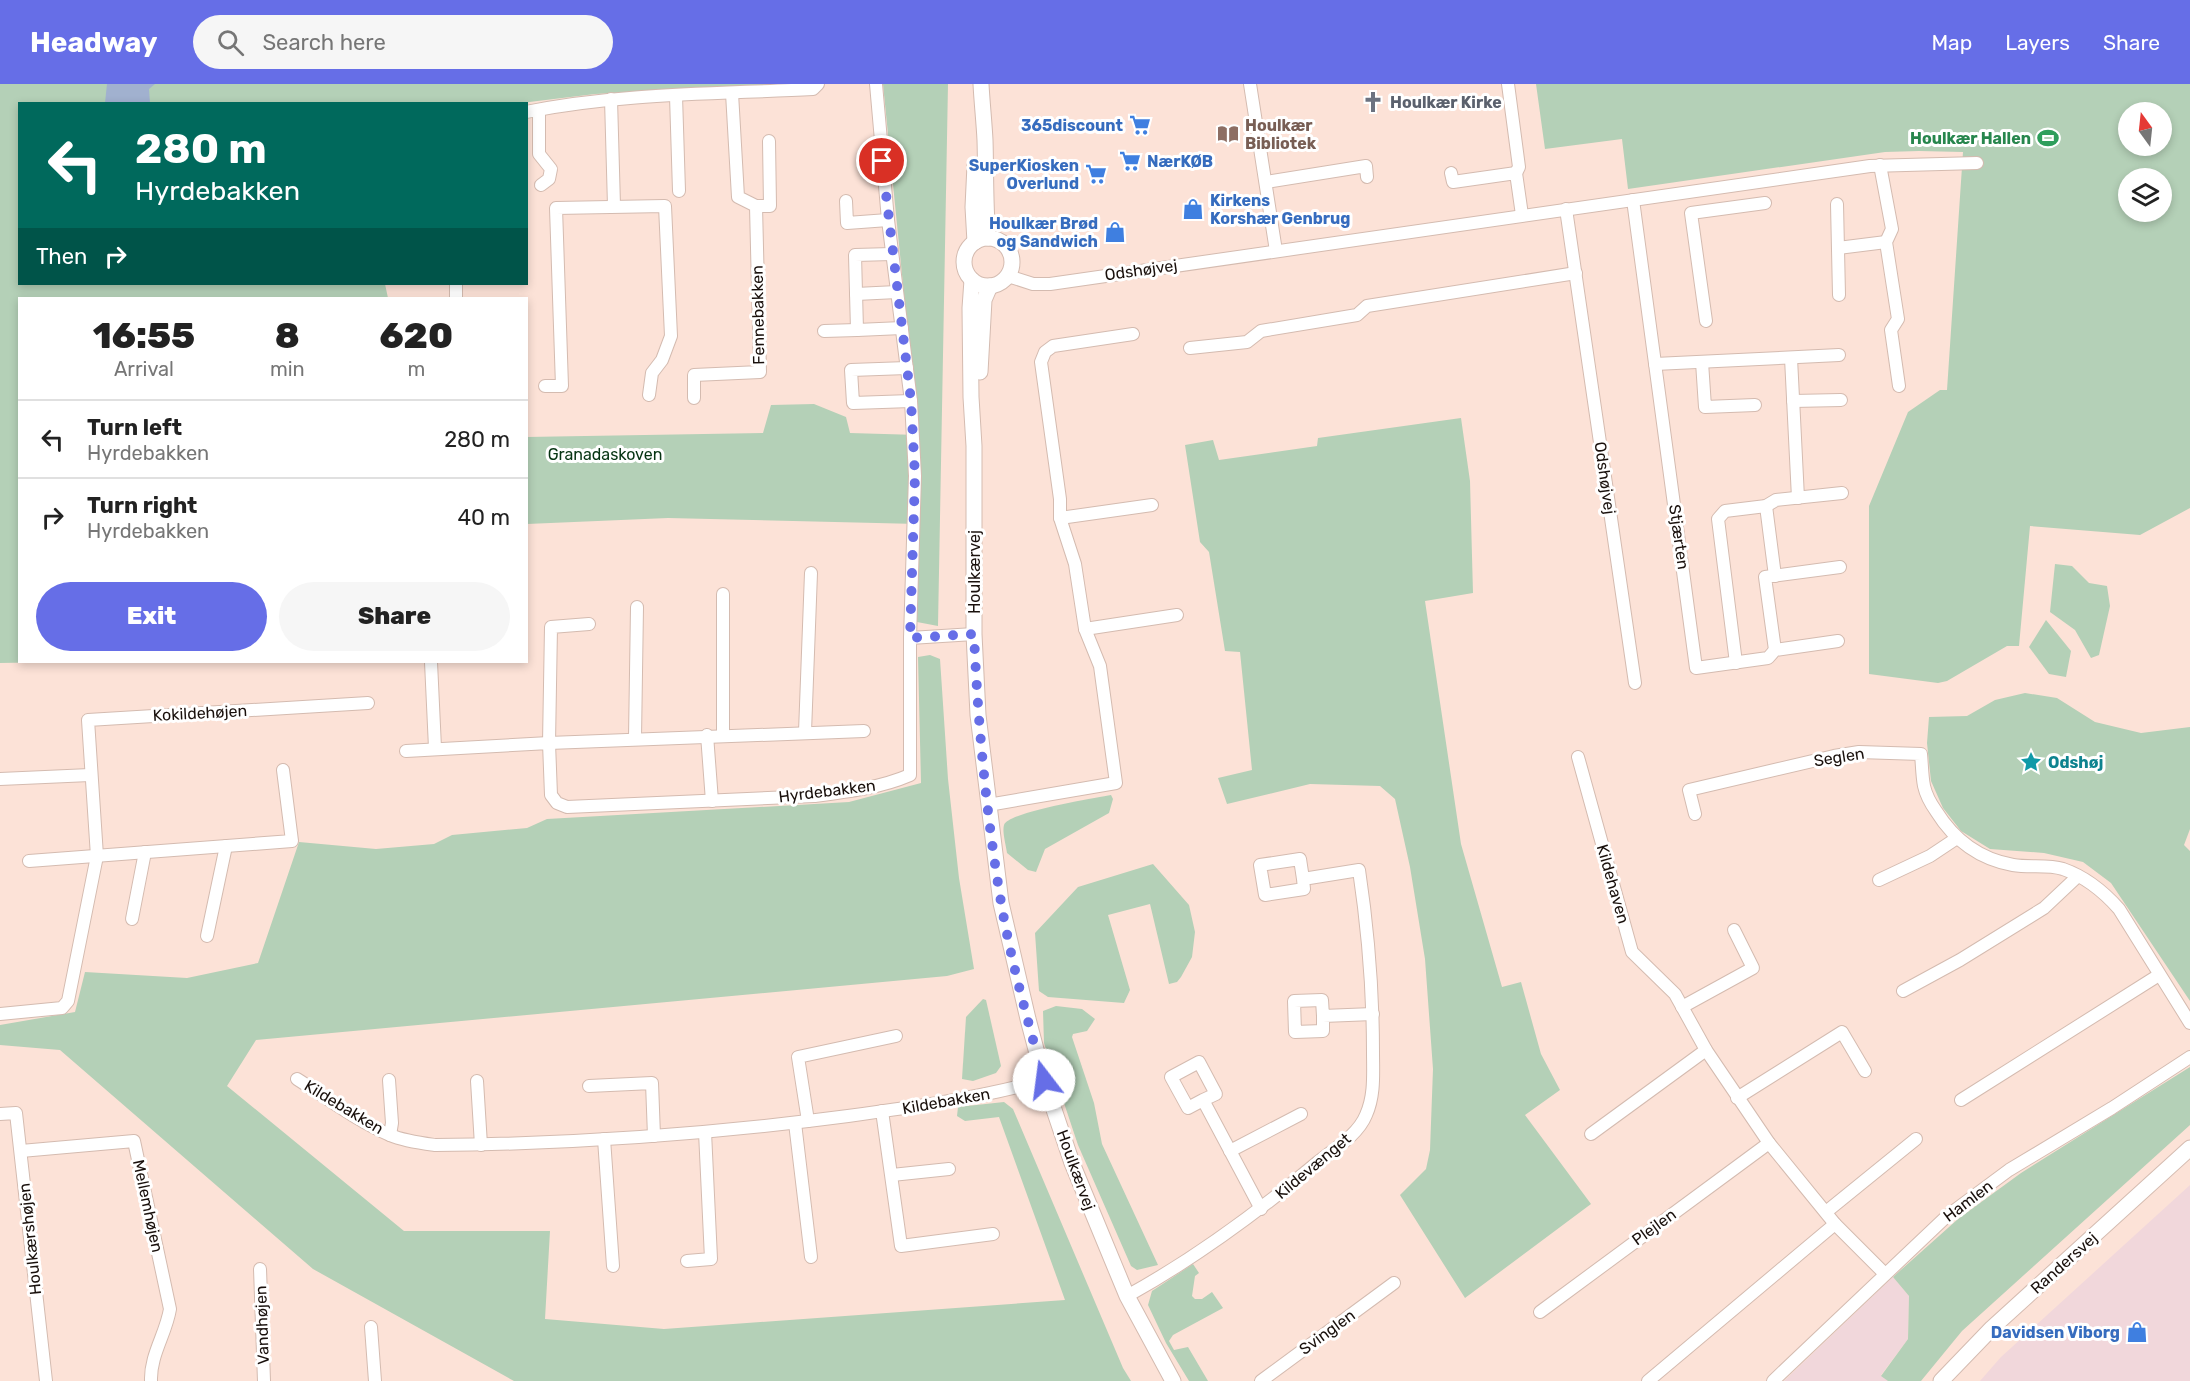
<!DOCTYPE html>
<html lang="en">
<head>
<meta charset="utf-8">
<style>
	:root { --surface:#fff; --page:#f6f6f6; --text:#222; --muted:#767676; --line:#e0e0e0; --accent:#666ee7 }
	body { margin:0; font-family:Rubik,sans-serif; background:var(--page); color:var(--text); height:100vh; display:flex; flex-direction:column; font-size:22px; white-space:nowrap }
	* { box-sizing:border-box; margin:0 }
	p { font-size:20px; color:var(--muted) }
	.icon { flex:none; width:33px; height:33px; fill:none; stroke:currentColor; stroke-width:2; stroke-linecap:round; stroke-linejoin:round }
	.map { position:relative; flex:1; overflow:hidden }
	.panel { position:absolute; left:18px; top:213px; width:510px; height:366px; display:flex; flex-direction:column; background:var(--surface); border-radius:0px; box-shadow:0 3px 9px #0003 }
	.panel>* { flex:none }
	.hud { position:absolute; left:18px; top:18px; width:510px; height:183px; border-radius:0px; box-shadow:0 3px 9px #0003; background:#00695c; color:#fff; overflow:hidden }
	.needle { width:39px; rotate:345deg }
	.tools { position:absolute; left:2118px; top:18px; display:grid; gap:12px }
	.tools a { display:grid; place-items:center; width:54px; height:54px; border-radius:50%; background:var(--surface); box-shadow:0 3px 9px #0003; font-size:30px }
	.pin { position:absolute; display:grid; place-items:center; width:51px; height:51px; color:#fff; margin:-26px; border:3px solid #fff; border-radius:50%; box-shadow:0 2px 6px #0007 }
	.me { position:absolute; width:66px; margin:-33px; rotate:345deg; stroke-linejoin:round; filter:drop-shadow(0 0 4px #0008) }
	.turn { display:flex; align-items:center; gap:21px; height:126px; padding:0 18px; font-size:27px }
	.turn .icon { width:78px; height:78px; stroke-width:2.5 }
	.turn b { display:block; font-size:42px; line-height:51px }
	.then { display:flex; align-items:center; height:57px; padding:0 18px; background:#0003; gap:12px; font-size:22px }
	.eta { display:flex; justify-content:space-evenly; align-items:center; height:102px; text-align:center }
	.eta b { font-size:36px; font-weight:800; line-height:42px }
	.action { display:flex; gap:12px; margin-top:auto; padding:12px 18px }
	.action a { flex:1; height:69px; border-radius:36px; background:var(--accent); color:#fff; font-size:24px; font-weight:800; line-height:69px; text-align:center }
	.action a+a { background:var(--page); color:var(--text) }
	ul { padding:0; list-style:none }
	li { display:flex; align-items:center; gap:18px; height:78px; padding:0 18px; border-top:2px solid var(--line) }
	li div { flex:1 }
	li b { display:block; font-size:22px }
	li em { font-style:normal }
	header { display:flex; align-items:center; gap:36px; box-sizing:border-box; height:84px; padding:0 30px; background:var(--accent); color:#fff }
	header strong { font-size:28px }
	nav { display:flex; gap:33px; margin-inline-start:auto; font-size:21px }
	.search { width:420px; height:54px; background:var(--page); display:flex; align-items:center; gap:15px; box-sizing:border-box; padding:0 21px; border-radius:33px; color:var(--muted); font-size:22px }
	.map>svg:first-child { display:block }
</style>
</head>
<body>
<header>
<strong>Headway</strong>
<div class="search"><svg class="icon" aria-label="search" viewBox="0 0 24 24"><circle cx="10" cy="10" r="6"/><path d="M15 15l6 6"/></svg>Search here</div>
<nav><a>Map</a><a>Layers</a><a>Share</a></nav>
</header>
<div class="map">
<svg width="2190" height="1297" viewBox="0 0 2190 1297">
	<rect width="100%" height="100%" fill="#fce2d7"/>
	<g fill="#f1d7db">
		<path d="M 2190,1101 L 2190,1297 L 1980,1297 L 2001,1273 Z"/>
		<path d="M 1893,1193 L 1909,1212 L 1908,1255 L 1881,1291 L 1888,1297 L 1784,1297 Z"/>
	</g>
	<g fill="#b4d0b7" fill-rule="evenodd">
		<path d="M 0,0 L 788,0 L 595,10 L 513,20 L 20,20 L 20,200 L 385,200 L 388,214 L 20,214 L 20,578 L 58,578 L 0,579 Z"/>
		<path d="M 883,0 L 948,0 L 938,542 L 917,538 L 918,440 L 668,434 L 527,440 L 526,353 L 763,349 L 771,321 L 814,320 L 846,333 L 850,349 L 918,351 Z"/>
		<path d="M 1536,0 L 2190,0 L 2190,424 L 2140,451 L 2030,442 L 2019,562 L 2007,562 L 1947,597 L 1938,599 L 1869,590 L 1869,422 L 1908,328 L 1940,306 L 1947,306 L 1963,68 L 1919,67 L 1885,68 L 1628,105 L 1622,55 L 1545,65 ZM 2128,28 L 2162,28 L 2162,62 L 2128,62 ZM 2128,94 L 2162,94 L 2162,128 L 2128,128 Z"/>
		<path d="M 1461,334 L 1470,397 L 1473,509 L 1425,517 L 1461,760 L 1502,903 L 1521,898 L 1541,970 L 1560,1006 L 1525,1031 L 1591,1120 L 1465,1214 L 1400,1111 L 1426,1085 L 1430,1066 L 1433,985 L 1425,875 L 1410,783 L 1395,715 L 1380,702 L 1310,700 L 1227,720 L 1218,694 L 1252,686 L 1240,568 L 1225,567 L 1209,468 L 1200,458 L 1185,361 L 1213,356 L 1219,376 L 1317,362 L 1318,354 Z"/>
		<path d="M 2055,480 L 2072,482 L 2089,499 L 2107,502 L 2110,522 L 2099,571 L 2091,574 L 2075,546 L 2050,528 Z"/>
		<path d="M 2046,536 L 2071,567 L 2066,593 L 2049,590 L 2029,563 Z"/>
		<path d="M 930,571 L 940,575 L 948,695 L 959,794 L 974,885 L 947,892 L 256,956 L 227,1002 L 404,1147 L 550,1147 L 545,1235 L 664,1245 L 1065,1216 L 999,1033 L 965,1037 L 957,1032 L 958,1023 L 1004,1018 L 1013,1025 L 1123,1284 L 1131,1297 L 514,1297 L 313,1185 L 60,966 L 0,961 L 0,941 L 75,928 L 85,888 L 187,894 L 258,879 L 299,758 L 376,765 L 434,760 L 452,751 L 527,744 L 547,735 L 849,718 L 921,699 L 918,573 Z"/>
		<path d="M 2025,609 L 2057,614 L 2095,638 L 2141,649 L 2190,643 L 2190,745 L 2184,761 L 2190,767 L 2190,917 L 2111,799 L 2083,778 L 2044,769 L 1990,765 L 1961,747 L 1943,724 L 1931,697 L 1927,659 L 1929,633 L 1967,632 L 1995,616 Z"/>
		<path d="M 1111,711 L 1113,715 L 1109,729 L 1045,765 L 1036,788 L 1028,786 L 1007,769 C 1006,761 1002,748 1004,741 C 1008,728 1095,714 1111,711 Z"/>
		<path d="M 1153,780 L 1189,821 L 1195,848 L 1192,873 L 1181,893 L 1177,898 L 1169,900 L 1150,820 L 1108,831 L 1130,906 L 1124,919 L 1048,913 L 1039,907 L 1035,849 L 1078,803 Z"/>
		<path d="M 983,915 L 986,916 L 1001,982 L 996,989 L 973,997 L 962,995 L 966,933 Z"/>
		<path d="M 1056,922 L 1082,925 L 1095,935 L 1087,947 L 1073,950 L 1072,953 L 1094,1019 L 1102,1060 L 1158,1181 L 1137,1186 L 1131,1182 L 1078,1061 L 1044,959 L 1043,927 Z"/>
		<path d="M 2190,983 L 2190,1041 L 1962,1247 L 1921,1297 L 1888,1297 L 1881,1292 L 1908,1255 L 1909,1212 L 1893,1193 L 1958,1135 L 2021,1089 Z"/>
		<path d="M 1193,1180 L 1199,1189 L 1195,1192 L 1192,1212 L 1195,1215 L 1202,1215 L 1212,1208 L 1223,1224 L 1173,1251 L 1169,1257 L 1174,1266 L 1188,1263 L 1208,1297 L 1189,1297 L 1166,1259 L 1148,1221 L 1152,1207 Z"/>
	</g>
	<path fill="#a1b1cf" d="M 107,0 L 155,0 L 149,5 L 150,19 L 105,19 Z"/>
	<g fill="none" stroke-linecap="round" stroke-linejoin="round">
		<defs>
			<g id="minor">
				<path d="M 876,0 L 888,136 L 911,317 L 915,392 L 910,554"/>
				<path d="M 1250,0 L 1276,167"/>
				<path d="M 1508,0 L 1519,83 L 1516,89"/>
				<path d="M 676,12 L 679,107"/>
				<path d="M 611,15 L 614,122"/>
				<path d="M 539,26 L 539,70 L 551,85 L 549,95 L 541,101"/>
				<path d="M 526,28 C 620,9 717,10 813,5 L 818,0"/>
				<path d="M 1880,81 L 1892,145 L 1886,158 L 1898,235 L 1891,246 L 1899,302"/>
				<path d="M 1451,89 L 1453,98 L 1516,89 L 1522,131"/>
				<path d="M 1266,98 L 1366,82 L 1367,93"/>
				<path d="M 1633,116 L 1696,584 L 1768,574 L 1775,566 L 1838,557"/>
				<path d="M 846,117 L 847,139 L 888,136"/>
				<path d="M 1837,120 L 1839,211"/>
				<path d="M 756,122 L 770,122 L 769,57"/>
				<path d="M 1566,125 L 1635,599"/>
				<path d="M 1838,164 L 1886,158"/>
				<path d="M 892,170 L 855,171 L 857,246 L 902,244"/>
				<path d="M 1008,192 L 1033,200 L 1050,200 L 1870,82 L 1977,79"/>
				<path d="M 456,200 L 456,214"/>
				<path d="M 856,210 L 897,208"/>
				<path d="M 1706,237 L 1691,129 L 1765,119"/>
				<path d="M 824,247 L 857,246"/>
				<path d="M 1190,264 L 1247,258 L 1261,247 L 1357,231 L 1367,222 L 1576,189"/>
				<path d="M 1791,274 L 1798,414"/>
				<path d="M 1702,278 L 1705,323 L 1755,321"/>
				<path d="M 1655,280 L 1839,271"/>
				<path d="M 907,284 L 851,286 L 853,319 L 911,317"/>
				<path d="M 545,302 L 562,302 L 556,124 L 665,122 L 671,252 L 662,276 L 652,289 L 649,311"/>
				<path d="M 694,314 L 694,291 L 760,288 L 756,122 L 738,113 L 732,9"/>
				<path d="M 1793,317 L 1841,316"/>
				<path d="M 1766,422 L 1775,492"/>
				<path d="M 1060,434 L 1152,421"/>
				<path d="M 589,540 L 551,543 L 549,659 L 864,647"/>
				<path d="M 1085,545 L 1177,531"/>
				<path d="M 1775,566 L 1765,493 L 1840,483"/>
				<path d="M 431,578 L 435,664"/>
				<path d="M 1736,579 L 1718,435 L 1725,427 L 1766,422 L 1776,416 L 1842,409"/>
				<path d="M 805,648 L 811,489"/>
				<path d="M 707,651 L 712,717"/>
				<path d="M 723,651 L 723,510"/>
				<path d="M 635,654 L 637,523"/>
				<path d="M 406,667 L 549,659 L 551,711 L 557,719 L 567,723 L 814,712 C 846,708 880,704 910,691 L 910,554 L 974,550"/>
				<path d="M 1578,673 L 1632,868 L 1675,910 L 1706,966 L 1769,1059 L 1835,1140 L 1885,1190"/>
				<path d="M 0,695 L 90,691"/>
				<path d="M 988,721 L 1116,699 L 1100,582 L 1085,545 L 1075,480 L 1060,434 L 1060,415 L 1041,278 L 1045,268 L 1053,262 L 1133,250"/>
				<path d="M 1695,730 L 1689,706 L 1834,672 L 1859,668 L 1921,670 C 1922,680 1922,692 1924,702 C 1926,711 1931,720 1936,727 C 1954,756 1979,775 2013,781 C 2029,784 2047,780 2063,785 C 2086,793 2104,808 2119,825 L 2190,939"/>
				<path d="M 29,777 L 292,757 L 283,686"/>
				<path d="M 1879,796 L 1930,772 L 1957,754"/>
				<path d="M 132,835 L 145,768"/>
				<path d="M 207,852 L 226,762"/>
				<path d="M 1903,907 L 1960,876 L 2044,824 L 2078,792"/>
				<path d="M 1682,923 L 1753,884 L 1734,846"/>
				<path d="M 0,930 L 62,924 L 68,917 L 97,772 L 88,636 L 368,619"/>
				<path d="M 1323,932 L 1323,947 L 1295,948 L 1294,917 L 1322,916 L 1323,932 L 1373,930"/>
				<path d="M 297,995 C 327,1014 357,1037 390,1051 C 404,1057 420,1059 435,1061 C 573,1060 711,1050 848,1032 C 914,1023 980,1014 1044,996"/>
				<path d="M 389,996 L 392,1039 L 390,1051"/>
				<path d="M 477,997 L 481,1061"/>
				<path d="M 589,1002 L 652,999 L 654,1052"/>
				<path d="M 1737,1014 L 1842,948 L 1865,987"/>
				<path d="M 1203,1016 L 1188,1024 L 1171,993 L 1199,978 L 1216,1010 L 1203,1016 L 1261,1125"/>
				<path d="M 1961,1016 L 2159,891"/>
				<path d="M 882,1027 L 901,1162 L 993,1150"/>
				<path d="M 0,1030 L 16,1029 L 46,1297"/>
				<path d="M 808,1037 L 798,973 L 896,952"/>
				<path d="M 795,1039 L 811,1173"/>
				<path d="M 1591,1050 L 1706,966"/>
				<path d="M 604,1055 L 613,1182"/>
				<path d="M 21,1067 L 134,1057 L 170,1225 C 166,1250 150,1271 151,1297"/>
				<path d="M 1230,1067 L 1301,1030"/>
				<path d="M 892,1091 L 949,1085"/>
				<path d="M 1826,1128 L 1916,1055"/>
				<path d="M 687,1177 L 711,1175 L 705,1048"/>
				<path d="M 260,1185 L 264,1297"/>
				<path d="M 1127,1212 C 1196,1174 1258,1128 1318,1078 C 1334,1065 1358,1051 1366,1031 C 1375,1011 1373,989 1373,968 C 1373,907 1368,846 1359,786 L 1303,795 L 1304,805 L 1265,811 L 1260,781 L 1300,775 L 1303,795"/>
				<path d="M 1540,1228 L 1769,1059"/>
				<path d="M 371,1243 L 375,1297"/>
				<path d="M 1261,1297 L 1394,1199"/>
				<path d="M 1648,1297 L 1835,1140"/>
				<path d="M 1773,1297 L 1947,1132 L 2009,1086 L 2112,1024 L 2190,973"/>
			</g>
			<g id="tertiary">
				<path d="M 981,0 C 982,19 984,37 985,56 C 986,89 985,121 988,154"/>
				<circle cx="988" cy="178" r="24"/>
				<path d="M 975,158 L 973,123 L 975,81"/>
				<path d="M 972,196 L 970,224 L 971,313 L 974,362 L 974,550 L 978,631 L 1001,819 L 1028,935 L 1044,996 L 1072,1079 L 1127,1212 L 1173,1297"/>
				<path d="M 980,288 L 984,216 L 990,202"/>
				<path d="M 1941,1297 L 1992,1244 L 2190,1064"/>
			</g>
		</defs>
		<use href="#minor" stroke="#d4bbb0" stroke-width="14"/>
		<use href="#tertiary" stroke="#d4bbb0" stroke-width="17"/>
		<use href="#minor" stroke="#fff" stroke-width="12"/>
		<use href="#tertiary" stroke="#fff" stroke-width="15"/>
	</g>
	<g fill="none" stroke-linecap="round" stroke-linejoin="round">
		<path stroke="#666ee7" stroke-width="10" stroke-dasharray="0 18" d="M 882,77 L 911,317 L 915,392 L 910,554 L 974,550 C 978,640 986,729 1001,818 C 1011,878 1028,937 1044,996"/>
	</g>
	<defs>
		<symbol id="church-bare" viewBox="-9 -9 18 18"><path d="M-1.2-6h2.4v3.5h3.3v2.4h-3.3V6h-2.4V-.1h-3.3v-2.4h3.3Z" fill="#6b7280" stroke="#fff" stroke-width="2.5" paint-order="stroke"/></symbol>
		<symbol id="supermarket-bare" viewBox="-9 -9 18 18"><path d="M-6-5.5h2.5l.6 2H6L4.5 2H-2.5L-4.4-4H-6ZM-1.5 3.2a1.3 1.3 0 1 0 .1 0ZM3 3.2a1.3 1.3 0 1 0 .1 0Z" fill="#3f7fe0" stroke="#fff" stroke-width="2.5" paint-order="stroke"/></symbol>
		<symbol id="library-bare" viewBox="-9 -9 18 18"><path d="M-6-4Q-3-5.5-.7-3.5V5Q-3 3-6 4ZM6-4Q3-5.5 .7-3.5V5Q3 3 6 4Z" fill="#8d6e63" stroke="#fff" stroke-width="2.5" paint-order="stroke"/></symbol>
		<symbol id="stadium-bare" viewBox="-9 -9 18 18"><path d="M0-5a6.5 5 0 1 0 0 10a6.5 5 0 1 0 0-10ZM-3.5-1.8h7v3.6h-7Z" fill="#2e9e5b" stroke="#fff" stroke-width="2.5" paint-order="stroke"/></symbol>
		<symbol id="shop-bare" viewBox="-9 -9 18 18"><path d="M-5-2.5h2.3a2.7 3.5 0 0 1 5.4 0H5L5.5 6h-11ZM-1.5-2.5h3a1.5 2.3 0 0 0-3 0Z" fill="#3f7fe0" stroke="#fff" stroke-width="2.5" paint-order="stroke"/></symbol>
		<symbol id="sight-bare" viewBox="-9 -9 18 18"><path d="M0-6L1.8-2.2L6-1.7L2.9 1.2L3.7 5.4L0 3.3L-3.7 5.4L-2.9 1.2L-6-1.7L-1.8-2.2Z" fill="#0f9aa8" stroke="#fff" stroke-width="2.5" paint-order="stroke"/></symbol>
	</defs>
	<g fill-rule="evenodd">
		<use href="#church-bare" x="1358" y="3" width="30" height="30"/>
		<use href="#supermarket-bare" x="1125" y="26" width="30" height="30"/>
		<use href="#library-bare" x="1213" y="35" width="30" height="30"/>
		<use href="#stadium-bare" x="2033" y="39" width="30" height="30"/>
		<use href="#supermarket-bare" x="1115" y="62" width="30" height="30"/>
		<use href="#supermarket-bare" x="1081" y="75" width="30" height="30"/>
		<use href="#shop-bare" x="1178" y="110" width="30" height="30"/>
		<use href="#shop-bare" x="1100" y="133" width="30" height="30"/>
		<use href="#sight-bare" x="2016" y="663" width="30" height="30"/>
		<use href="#shop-bare" x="2122" y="1233" width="30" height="30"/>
	</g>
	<g text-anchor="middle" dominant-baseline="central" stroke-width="6" stroke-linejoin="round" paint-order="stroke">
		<g font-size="16" font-weight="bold" fill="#5b616d" stroke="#fff" text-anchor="start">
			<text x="1390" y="18">Houlkær Kirke</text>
		</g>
		<g font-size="16" font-weight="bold" fill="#366cbe" stroke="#fff" text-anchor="end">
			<text x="1123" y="41">365discount</text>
			<text x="1147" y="77" text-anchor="start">NærKØB</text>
			<text x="1079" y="81">SuperKiosken<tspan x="1079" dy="18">Overlund</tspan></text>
			<text x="1210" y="116" text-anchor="start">Kirkens<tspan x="1210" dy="18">Korshær Genbrug</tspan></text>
			<text x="1098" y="139">Houlkær Brød<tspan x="1098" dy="18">og Sandwich</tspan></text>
			<text x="2120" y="1248">Davidsen Viborg</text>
		</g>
		<g font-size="16" font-weight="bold" fill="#785e54" stroke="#fff" text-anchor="start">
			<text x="1245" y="41">Houlkær<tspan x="1245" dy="18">Bibliotek</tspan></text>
		</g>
		<g font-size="16" font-weight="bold" fill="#27864d" stroke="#fff" text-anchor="end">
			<text x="2031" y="54">Houlkær Hallen</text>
		</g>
		<g font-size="16" fill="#19100c" stroke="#fff">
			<text transform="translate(1141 186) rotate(-8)">Odshøjvej</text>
			<text transform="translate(758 231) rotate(-91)">Fennebakken</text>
			<text transform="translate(1605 394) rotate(82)">Odshøjvej</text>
			<text transform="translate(1679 453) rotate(82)">Stjærten</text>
			<text transform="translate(974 488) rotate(-90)">Houlkærvej</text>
			<text transform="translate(200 629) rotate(-3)">Kokildehøjen</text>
			<text transform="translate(1839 673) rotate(-9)">Seglen</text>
			<text transform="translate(827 707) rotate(-7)">Hyrdebakken</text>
			<text transform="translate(1613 800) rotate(74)">Kildehaven</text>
			<text transform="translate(946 1017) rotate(-10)">Kildebakken</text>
			<text transform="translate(344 1023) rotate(31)">Kildebakken</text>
			<text transform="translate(1313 1082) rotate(-40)">Kildevænget</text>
			<text transform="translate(1076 1086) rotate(70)">Houlkærvej</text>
			<text transform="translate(1968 1117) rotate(-37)">Hamlen</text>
			<text transform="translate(148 1122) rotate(78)">Mellemhøjen</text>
			<text transform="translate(1654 1143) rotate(-36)">Plejlen</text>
			<text transform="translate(30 1155) rotate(-96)">Houlkærshøjen</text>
			<text transform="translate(2064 1179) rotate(-42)">Randersvej</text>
			<text transform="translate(262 1241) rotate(-92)">Vandhøjen</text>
			<text transform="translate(1327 1248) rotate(-36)">Svinglen</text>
		</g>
		<g font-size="16" fill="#063412" stroke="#fff">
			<text x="605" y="370">Granadaskoven</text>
		</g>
		<g font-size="16" font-weight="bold" fill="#0d838f" stroke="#fff" text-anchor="start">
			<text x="2048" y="678">Odshøj</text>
		</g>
	</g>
</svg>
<div class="tools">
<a><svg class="needle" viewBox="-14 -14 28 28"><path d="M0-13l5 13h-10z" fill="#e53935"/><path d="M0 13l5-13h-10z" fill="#767676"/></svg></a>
<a><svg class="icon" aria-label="layers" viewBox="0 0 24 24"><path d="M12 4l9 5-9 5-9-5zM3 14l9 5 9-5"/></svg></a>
</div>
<div class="pin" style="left:882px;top:77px;background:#d93025"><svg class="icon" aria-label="arrive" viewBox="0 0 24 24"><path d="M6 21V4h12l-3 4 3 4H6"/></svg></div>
<svg class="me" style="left:1044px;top:996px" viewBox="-20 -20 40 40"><circle r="19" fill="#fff"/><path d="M0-13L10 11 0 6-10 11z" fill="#666ee7"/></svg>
<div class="hud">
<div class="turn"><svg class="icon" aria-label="left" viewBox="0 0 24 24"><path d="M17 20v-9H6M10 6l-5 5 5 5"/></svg><div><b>280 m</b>Hyrdebakken</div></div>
<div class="then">Then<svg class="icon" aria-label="right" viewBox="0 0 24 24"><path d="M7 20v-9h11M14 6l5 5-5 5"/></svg></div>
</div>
<section class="panel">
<div class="eta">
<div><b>16:55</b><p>Arrival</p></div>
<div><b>8</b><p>min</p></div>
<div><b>620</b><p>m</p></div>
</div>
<ul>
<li><svg class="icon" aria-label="left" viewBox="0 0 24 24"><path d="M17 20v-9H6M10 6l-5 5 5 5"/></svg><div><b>Turn left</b><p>Hyrdebakken</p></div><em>280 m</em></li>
<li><svg class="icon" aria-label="right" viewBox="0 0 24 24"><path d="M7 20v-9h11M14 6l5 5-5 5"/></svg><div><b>Turn right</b><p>Hyrdebakken</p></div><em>40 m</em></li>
</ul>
<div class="action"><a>Exit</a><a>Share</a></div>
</section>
</div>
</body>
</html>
